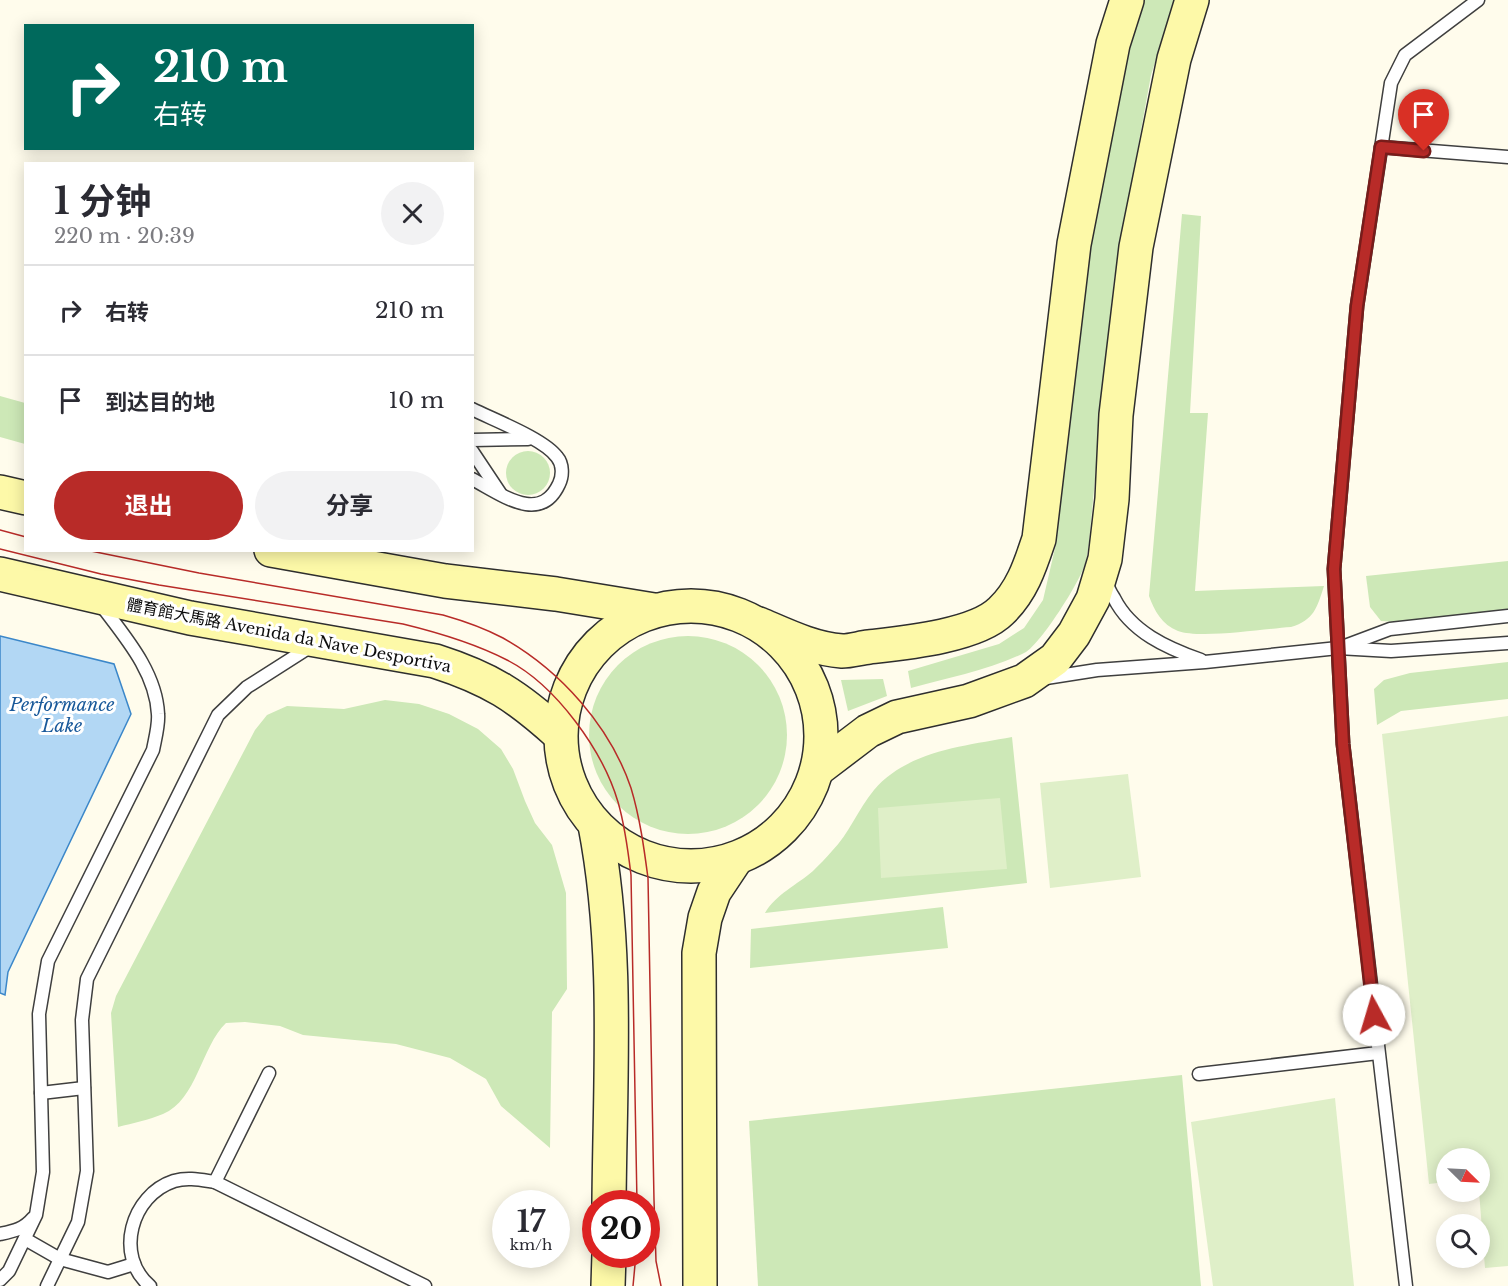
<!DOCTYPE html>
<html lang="zh">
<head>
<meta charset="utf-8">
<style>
	:root { --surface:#fff; --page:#f2f2f3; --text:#2b2b33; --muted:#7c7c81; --line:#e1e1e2; --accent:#b82b28 }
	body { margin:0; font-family:"Libre Baskerville","Noto Sans SC",serif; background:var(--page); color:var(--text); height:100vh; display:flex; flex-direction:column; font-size:22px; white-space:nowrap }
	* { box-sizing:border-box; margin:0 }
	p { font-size:20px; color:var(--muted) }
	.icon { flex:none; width:33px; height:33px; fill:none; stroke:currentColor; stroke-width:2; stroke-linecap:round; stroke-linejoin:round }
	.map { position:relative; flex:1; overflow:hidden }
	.panel { position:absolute; left:24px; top:162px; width:450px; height:390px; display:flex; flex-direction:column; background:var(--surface); border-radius:0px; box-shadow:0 3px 15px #0003 }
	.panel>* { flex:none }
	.banner { position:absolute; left:24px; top:24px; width:450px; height:126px; border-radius:0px; box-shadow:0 3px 15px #0003; background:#00695c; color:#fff; overflow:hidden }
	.needle { width:39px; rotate:114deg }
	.buttons { position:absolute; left:1436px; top:1148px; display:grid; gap:12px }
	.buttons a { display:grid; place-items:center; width:54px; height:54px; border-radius:50%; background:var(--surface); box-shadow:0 3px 15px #0003; font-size:30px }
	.speed { position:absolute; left:492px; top:1190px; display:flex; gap:12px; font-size:30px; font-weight:700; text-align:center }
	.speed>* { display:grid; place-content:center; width:78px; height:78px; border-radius:50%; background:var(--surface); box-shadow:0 3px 15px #0003; line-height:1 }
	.speed small { font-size:15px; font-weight:400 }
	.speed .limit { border:9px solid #d22; background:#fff; color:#111 }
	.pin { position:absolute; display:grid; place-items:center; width:51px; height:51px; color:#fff; margin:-62px -26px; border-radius:50% 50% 50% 0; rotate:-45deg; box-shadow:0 0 6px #0007 }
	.pin .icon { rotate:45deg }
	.me { position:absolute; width:66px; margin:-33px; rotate:354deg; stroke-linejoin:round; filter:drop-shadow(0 0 4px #0008) }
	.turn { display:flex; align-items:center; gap:21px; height:126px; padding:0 30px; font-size:27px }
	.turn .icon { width:78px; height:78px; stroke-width:2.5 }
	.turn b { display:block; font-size:42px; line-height:51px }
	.round { display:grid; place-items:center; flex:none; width:63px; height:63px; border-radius:32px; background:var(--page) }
	.summary { display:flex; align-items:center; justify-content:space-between; height:102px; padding:0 30px }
	h1 { font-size:36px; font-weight:700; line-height:45px }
	.action { display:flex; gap:12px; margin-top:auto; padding:12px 30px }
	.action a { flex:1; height:69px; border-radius:36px; background:var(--accent); color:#fff; font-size:24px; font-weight:700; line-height:69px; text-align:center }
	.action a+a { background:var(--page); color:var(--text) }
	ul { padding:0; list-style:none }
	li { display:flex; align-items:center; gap:18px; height:90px; padding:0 30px; border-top:2px solid var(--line) }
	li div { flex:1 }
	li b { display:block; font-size:22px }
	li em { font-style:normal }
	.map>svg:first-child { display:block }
</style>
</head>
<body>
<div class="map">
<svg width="1508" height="1286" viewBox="0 0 1508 1286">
	<rect width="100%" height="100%" fill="#fffcec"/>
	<g fill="#cde8b7">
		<path d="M 1139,0 L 1175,0 L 1151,75 L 1114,279 L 1090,532 C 1089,542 1088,554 1085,564 C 1080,582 1041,643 1026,652 C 992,669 948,678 911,688 L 908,671 L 999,644 L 1024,628 L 1043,600 L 1056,544 L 1073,332 L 1120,68 Z"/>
		<path d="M 1182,214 L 1201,216 L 1190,413 L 1208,413 L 1195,591 L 1324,586 C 1317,608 1314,620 1291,627 C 1264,629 1200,639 1178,631 C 1162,625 1154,610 1149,596 Z"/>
		<path d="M 0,396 L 25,403 L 25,444 L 0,437 Z"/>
		<circle cx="528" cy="473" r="22"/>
		<path d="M 1508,561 L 1508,609 L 1396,622 L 1381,621 L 1370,607 L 1366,576 Z"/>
		<circle cx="688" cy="735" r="99"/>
		<path d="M 1508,662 L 1508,699 L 1401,711 L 1377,725 L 1374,689 L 1384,680 L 1410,673 Z"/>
		<path d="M 883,679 L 887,696 L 848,711 L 841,680 Z"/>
		<path d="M 385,700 L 419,704 L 449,714 L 478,729 L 501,749 L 513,769 L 525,801 L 535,823 L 552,845 L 566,893 L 567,989 L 552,1012 L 550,1148 L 501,1106 L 486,1079 L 450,1058 L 396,1044 L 303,1035 L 280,1026 L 245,1022 L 226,1023 C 201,1047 197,1100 163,1114 C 149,1120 133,1123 118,1127 L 111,1013 L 116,996 L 255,730 L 267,715 L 287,706 L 344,709 Z"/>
		<path d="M 1012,737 L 1027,883 L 765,913 C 776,894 797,885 813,871 C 819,865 826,858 832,851 C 849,834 858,809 874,790 C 907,751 964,746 1012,737 Z"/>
		<path d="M 943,907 L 948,948 L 750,968 L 751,929 Z"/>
		<path d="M 1182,1075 L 1201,1286 L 758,1286 L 749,1121 Z"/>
	</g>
	<g fill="#dfefc8">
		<path d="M 1508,716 L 1508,1266 L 1485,1268 L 1479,1191 L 1479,1158 L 1446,1158 L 1446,1182 L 1429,1184 L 1382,734 Z"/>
		<path d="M 1128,774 L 1141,877 L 1050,888 L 1040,783 Z"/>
		<path d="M 1000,798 L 1007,869 L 881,878 L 878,808 Z"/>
		<path d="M 1335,1098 L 1354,1286 L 1213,1286 L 1191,1122 Z"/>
	</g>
	<path fill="#b2d7f4" stroke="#3b87c9" stroke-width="1.5" d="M 0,636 L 114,664 L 131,714 L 8,972 L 5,995 L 0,993 Z"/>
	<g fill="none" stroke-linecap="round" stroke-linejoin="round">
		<defs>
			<g id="service">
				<path d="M 1381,147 L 1508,157"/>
				<path d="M 472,409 C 494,420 544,439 557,457 C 563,464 563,476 559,484 C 540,525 501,494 472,479"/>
				<path d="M 472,440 L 528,439"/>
				<path d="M 472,451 L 500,493"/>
				<path d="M 1107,581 C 1107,587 1110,592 1114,598 C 1131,632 1167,648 1201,660"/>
				<path d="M 1342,647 L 1390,629 L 1508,616"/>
				<path d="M 1046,678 L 1097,670 L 1205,662 L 1338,648 L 1391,651 L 1508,643"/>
				<path d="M 1199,1074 L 1378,1053"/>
				<path d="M 41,1093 L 84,1088"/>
				<path d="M 215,1182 L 269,1073"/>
				<path d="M 0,1234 C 14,1231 24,1229 33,1218"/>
				<path d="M 25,1239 L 60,1259 L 108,1272 L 134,1264"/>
				<path d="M 0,1280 L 9,1271 L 36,1215 L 43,1172 L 39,1014 L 48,961 L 153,750 C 155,739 159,725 158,714 C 156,672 125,637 101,605"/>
				<path d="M 47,1286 L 78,1222 L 87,1171 L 82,1020 L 87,979 L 218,715 L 247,687 L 313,645"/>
				<path d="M 150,1286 C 114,1256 131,1195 174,1181 C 188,1177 201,1180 215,1182 L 425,1286"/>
				<path d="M 1406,1286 L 1343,744 L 1334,569 L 1357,306 L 1391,83 L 1405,55 L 1478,0"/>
			</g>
			<g id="secondary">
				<path d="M 0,492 L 26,498"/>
				<path d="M 271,550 L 445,581 L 556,594 L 654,610"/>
				<path d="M 0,574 L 190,618 L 435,661 C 491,679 517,696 560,735"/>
				<circle cx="691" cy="736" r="130"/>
				<path d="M 759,624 C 785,635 813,649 842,651 C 851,651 860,648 869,647 C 904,643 976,636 1001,611 C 1022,591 1030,566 1039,539 L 1074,244 L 1113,44 L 1127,0"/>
				<path d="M 818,769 L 868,731 L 897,717 L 969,701 L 1024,681 L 1055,659 L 1074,634 L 1093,599 L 1105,559 L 1112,499 L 1116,415 L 1136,247 L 1174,59 L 1192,0"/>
				<path d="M 595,825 C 619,949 610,1077 609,1203"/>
				<path d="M 608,1286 L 609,1254"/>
				<path d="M 700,1286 L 699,953 L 705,918 L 714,892 L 736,859"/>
			</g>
		</defs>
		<use href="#service" stroke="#3f3f3f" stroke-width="15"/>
		<use href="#secondary" stroke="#2e2e2e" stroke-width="36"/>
		<use href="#service" stroke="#fff" stroke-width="12"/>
		<use href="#secondary" stroke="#fdf9a8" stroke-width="33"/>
		<g stroke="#b82b28" stroke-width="1.5">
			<path d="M 0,530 L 26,537"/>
			<path d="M 0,549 L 101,574 L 159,585 L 403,624 C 440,633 474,643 507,660 C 556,685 603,751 618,802 C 625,826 628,850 631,875 L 637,1203"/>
			<path d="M 86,550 L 199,573 L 443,615 C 464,621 484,628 503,638 C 560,670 610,726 631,788 C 640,818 644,848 648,878 L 654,1200 L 656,1261 L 661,1286"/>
			<path d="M 633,1286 L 636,1254"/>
		</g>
	</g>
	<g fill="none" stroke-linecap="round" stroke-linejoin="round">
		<defs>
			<path id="route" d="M 1374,1015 L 1343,744 L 1334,569 L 1357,306 L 1381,147 L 1424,151"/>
		</defs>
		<use href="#route" stroke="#781c1a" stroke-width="15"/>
		<use href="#route" stroke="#b82b28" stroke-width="10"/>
	</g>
	<g text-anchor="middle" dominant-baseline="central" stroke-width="6" stroke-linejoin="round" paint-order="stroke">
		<g font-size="16" fill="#0c0c0c" stroke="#fff">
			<text transform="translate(289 635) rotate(11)">體育館大馬路 Avenida da Nave Desportiva</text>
		</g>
		<g font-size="18" font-style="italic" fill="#19599a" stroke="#fff">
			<text x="62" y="705">Performance<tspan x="62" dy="21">Lake</tspan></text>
		</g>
	</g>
</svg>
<div class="buttons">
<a><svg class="needle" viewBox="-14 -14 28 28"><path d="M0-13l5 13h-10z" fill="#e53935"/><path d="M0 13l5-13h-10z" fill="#7c7c81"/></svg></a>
<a><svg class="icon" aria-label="search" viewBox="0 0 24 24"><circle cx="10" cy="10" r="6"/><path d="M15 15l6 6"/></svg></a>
</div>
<div class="speed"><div>17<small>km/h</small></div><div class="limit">20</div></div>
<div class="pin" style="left:1424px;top:151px;background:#d93025"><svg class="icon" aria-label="arrive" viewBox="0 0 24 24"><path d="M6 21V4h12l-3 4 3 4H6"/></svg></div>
<svg class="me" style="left:1374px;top:1015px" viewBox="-20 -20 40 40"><circle r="19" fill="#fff"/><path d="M0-13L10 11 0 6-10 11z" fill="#b82b28"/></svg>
<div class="banner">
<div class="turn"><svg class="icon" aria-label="right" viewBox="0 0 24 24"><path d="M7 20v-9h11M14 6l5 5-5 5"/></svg><div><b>210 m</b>右转</div></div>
</div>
<section class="panel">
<div class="summary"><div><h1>1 分钟</h1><p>220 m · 20:39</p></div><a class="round"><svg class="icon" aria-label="close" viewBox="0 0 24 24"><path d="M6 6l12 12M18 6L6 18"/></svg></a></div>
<ul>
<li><svg class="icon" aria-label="right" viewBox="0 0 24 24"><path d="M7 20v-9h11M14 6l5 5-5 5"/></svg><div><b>右转</b></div><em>210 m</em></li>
<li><svg class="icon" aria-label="arrive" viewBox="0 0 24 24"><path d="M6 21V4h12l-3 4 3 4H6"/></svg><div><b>到达目的地</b></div><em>10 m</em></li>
</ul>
<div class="action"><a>退出</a><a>分享</a></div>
</section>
</div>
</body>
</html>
